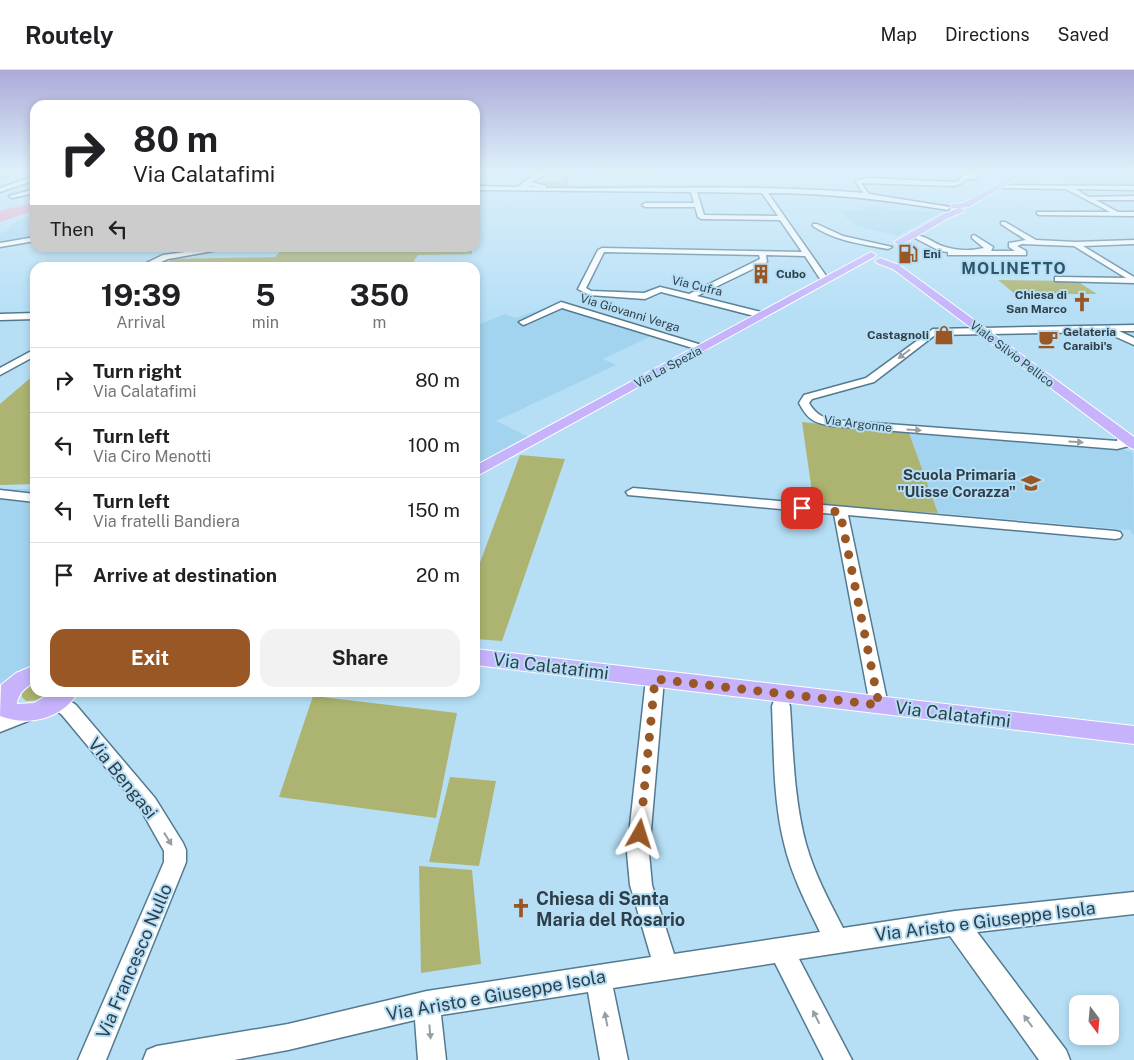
<!DOCTYPE html>
<html lang="en">
<head>
<meta charset="utf-8">
<style>
	:root { --surface:#fff; --page:#f2f2f2; --text:#202124; --muted:#757577; --line:#e0e0e0; --accent:#9a5726 }
	body { margin:0; font-family:"Public Sans",sans-serif; background:var(--page); color:var(--text); height:100vh; display:flex; flex-direction:column; font-size:19px; white-space:nowrap }
	* { box-sizing:border-box; margin:0 }
	p { font-size:16px; color:var(--muted) }
	.icon { flex:none; width:28px; height:28px; fill:none; stroke:currentColor; stroke-width:2; stroke-linecap:round; stroke-linejoin:round }
	.map { position:relative; flex:1; overflow:hidden }
	.panel { position:absolute; left:30px; top:192px; width:450px; height:435px; display:flex; flex-direction:column; background:var(--surface); border-radius:15px; box-shadow:0 2px 8px #0003 }
	.panel>* { flex:none }
	.banner { position:absolute; left:30px; top:30px; width:450px; height:152px; border-radius:15px; box-shadow:0 2px 8px #0003; background:#fff; color:var(--text); overflow:hidden }
	.needle { width:32px; rotate:164deg }
	.controls { position:absolute; left:1069px; top:925px; display:grid; gap:10px }
	.controls a { display:grid; place-items:center; width:50px; height:50px; border-radius:10px; background:var(--surface); box-shadow:0 2px 8px #0003; font-size:25px }
	.pin { position:absolute; display:grid; place-items:center; width:42px; height:42px; color:#fff; margin:-21px; border-radius:10px; box-shadow:0 2px 8px #0006 }
	.me { position:absolute; width:55px; margin:-28px; rotate:6deg; stroke-linejoin:round; filter:drop-shadow(0 0 4px #0008) }
	.turn { display:flex; align-items:center; gap:18px; height:105px; padding:0 20px; font-size:22px }
	.turn .icon { width:65px; height:65px; stroke-width:2.5 }
	.turn b { display:block; font-size:35px; line-height:42px }
	.then { display:flex; align-items:center; height:48px; padding:0 20px; background:#0003; gap:10px; font-size:19px }
	.eta { display:flex; justify-content:space-evenly; align-items:center; height:85px; text-align:center }
	.eta b { font-size:30px; font-weight:700; line-height:35px }
	.cta { display:flex; gap:10px; margin-top:auto; padding:10px 20px }
	.cta a { flex:1; height:58px; border-radius:15px; background:var(--accent); color:#fff; font-size:20px; font-weight:700; line-height:58px; text-align:center }
	.cta a+a { background:var(--page); color:var(--text) }
	ul { padding:0; list-style:none }
	li { display:flex; align-items:center; gap:15px; height:65px; padding:0 20px; border-top:1px solid var(--line) }
	li div { flex:1 }
	li b { display:block; font-size:19px }
	li em { font-style:normal }
	header { display:flex; align-items:center; gap:30px; box-sizing:border-box; height:70px; padding:0 25px; background:var(--surface); border-bottom:1px solid var(--line) }
	header strong { font-size:24px }
	nav { display:flex; gap:28px; margin-inline-start:auto; font-size:18px }
	.map>svg:first-child { display:block }
</style>
</head>
<body>
<header>
<strong>Routely</strong>
<nav><a>Map</a><a>Directions</a><a>Saved</a></nav>
</header>
<div class="map">
<svg width="1134" height="990" viewBox="0 0 1134 990">
	<rect width="100%" height="100%" fill="#b6dff6"/>
	<g fill="#a3d4ef">
		<path d="M 1053,102 L 1134,102 L 1134,117 L 1084,117 Z"/>
		<path d="M 862,136 L 878,137 L 886,139 L 941,142 L 897,166 L 857,156 L 838,140 L 863,139 Z"/>
		<path d="M 35,143 L 35,168 L 0,174 L 0,164 L 8,160 L 11,155 Z"/>
		<path d="M 560,233 L 658,263 L 603,289 L 616,295 L 496,351 L 537,371 L 475,406 L 475,256 L 505,244 L 515,248 Z"/>
		<path d="M 909,363 L 1117,378 L 1133,382 L 1134,466 L 1130,460 L 938,443 Z"/>
		<path d="M 0,419 L 35,419 L 35,608 L 0,616 Z"/>
	</g>
	<g fill="#adb471">
		<path d="M 559,102 L 655,102 L 656,106 L 574,103 L 569,104 L 567,116 L 551,116 L 534,112 L 561,112 L 567,105 Z"/>
		<path d="M 283,178 L 472,178 L 472,184 L 418,185 L 410,197 L 162,197 L 172,189 L 275,187 Z"/>
		<path d="M 998,210 L 1077,211 L 1097,224 L 1015,224 Z"/>
		<path d="M 35,304 L 35,414 L 0,415 L 0,334 Z"/>
		<path d="M 802,352 L 909,363 L 938,443 L 814,436 Z"/>
		<path d="M 520,385 L 565,389 L 502,571 L 475,569 L 475,506 Z"/>
		<path d="M 35,612 L 35,622 L 53,623 L 42,630 L 26,631 L 22,627 L 22,623 Z"/>
		<path d="M 313,626 L 457,643 L 436,748 L 279,727 Z"/>
		<path d="M 450,707 L 496,711 L 479,796 L 429,792 Z"/>
		<path d="M 419,796 L 472,800 L 481,894 L 421,903 Z"/>
	</g>
	<path fill="#f39abf" d="M 35,132 L 35,140 L 0,152 L 0,141 Z"/>
	<g fill="none" stroke-linecap="round" stroke-linejoin="round">
		<defs>
			<g id="minor">
				<path d="M 543,102 L 551,102 L 531,112 L 546,116 L 546,118 C 650,119 759,114 863,123 L 855,111 L 867,108 L 954,112 L 958,111 L 966,102 L 980,104 L 976,109 L 966,109 L 962,113 L 954,116 L 861,113 L 869,124 L 950,137 L 948,140 C 888,130 829,123 768,123 L 829,210 L 822,212 L 805,186 L 766,185 L 767,192 L 697,226 L 765,243 L 766,245 L 762,248 L 661,222 L 645,229 L 589,225 L 578,219 L 598,180 L 602,178 L 802,182 L 780,150 L 701,149 L 698,147 L 695,137 L 645,137 L 642,135 L 645,133 L 694,133 L 691,122 L 475,120 L 475,116 L 518,117 L 532,106 ZM 531,116 L 537,117 L 527,117 ZM 697,122 L 762,123 L 778,146 L 704,145 ZM 604,182 L 759,185 L 760,189 L 689,224 L 660,217 L 644,223 L 591,221 L 586,218 Z"/>
				<path d="M 0,103 L 11,105 L 0,107 Z"/>
				<path d="M 35,106 L 35,110 L 0,122 L 0,118 Z"/>
				<path d="M 999,115 L 1134,116 L 1134,120 L 1075,119 L 1089,127 L 1134,126 L 1134,130 L 1096,130 L 1118,142 L 1134,142 L 1134,146 L 1039,145 L 1037,144 L 1037,142 L 1110,142 L 1066,119 L 997,118 Z"/>
				<path d="M 35,119 L 35,123 L 12,128 L 9,126 Z"/>
				<path d="M 1001,152 L 1005,152 L 1036,170 L 1076,172 L 1134,170 L 1134,174 L 1083,176 L 1134,207 L 1134,213 L 1055,211 L 1055,207 L 1058,207 L 1126,208 L 1074,176 L 1022,174 L 1017,176 L 1026,181 L 1026,185 L 948,185 L 948,182 L 940,181 L 913,167 C 920,162 934,173 942,176 C 956,181 971,181 984,178 L 972,168 L 972,166 L 974,165 L 993,177 L 991,181 L 1015,181 L 1009,177 L 1009,173 L 1026,170 L 1001,154 Z"/>
				<path d="M 813,154 L 817,154 L 843,166 L 892,177 L 888,179 C 862,174 835,171 813,156 Z"/>
				<path d="M 35,167 L 35,171 L 0,177 L 0,173 Z"/>
				<path d="M 215,178 L 230,178 L 168,189 L 147,198 L 136,198 L 163,185 Z"/>
				<path d="M 561,232 L 705,276 L 707,278 L 705,280 L 699,280 L 562,238 L 526,254 L 523,255 L 519,252 Z"/>
				<path d="M 35,243 L 35,249 L 0,250 L 0,244 Z"/>
				<path d="M 1134,255 L 1134,261 L 1119,261 L 1134,268 L 1134,275 L 1105,262 L 935,265 L 874,312 L 812,329 L 809,333 C 815,343 821,347 833,350 L 1117,371 L 1119,363 L 1127,363 L 1131,373 L 1129,376 L 1117,379 L 833,356 C 814,353 808,350 799,333 L 804,325 L 866,308 L 933,259 Z"/>
				<path d="M 35,279 L 35,286 L 0,305 L 0,298 Z"/>
				<path d="M 633,418 L 1115,461 L 1120,462 L 1122,465 L 1120,468 L 1115,469 L 848,445 L 888,635 L 886,640 L 879,642 L 872,640 L 870,635 L 834,444 L 628,425 L 626,422 Z"/>
				<path d="M 0,420 L 35,424 L 35,432 L 0,428 Z"/>
				<path d="M 655,602 L 661,604 L 664,609 L 649,783 L 652,815 L 674,884 L 820,862 C 806,833 791,804 784,773 C 773,728 774,682 772,636 L 774,631 L 781,629 L 788,631 L 790,636 C 793,682 794,729 806,774 C 814,803 829,831 843,858 L 955,841 L 1134,822 L 1134,844 L 977,862 L 1066,980 L 1070,990 L 1039,990 L 950,866 L 799,889 L 852,990 L 824,990 L 775,893 L 613,918 L 628,990 L 600,990 L 588,922 L 441,945 L 446,990 L 418,990 L 415,950 L 288,980 L 234,990 L 143,990 L 147,980 L 157,976 L 288,954 L 427,921 L 651,887 L 630,815 L 627,783 L 646,609 L 649,604 Z"/>
				<path d="M 57,624 L 63,626 L 76,635 L 155,728 L 183,773 L 186,780 L 186,792 L 106,990 L 78,990 L 164,792 L 164,781 L 141,740 L 62,645 L 51,636 L 48,631 L 51,626 Z"/>
				<path d="M 31,635 L 38,637 L 40,642 L 38,647 L 0,662 L 0,647 Z"/>
			</g>
			<g id="major">
				<path d="M 1020,102 L 1028,102 L 969,137 L 960,138 L 964,140 L 963,142 C 940,149 921,168 898,175 L 894,172 L 941,145 L 959,138 L 951,138 L 951,134 L 964,133 Z"/>
				<path d="M 871,182 L 876,185 L 874,187 L 475,407 L 475,396 Z"/>
				<path d="M 880,188 L 899,195 L 1134,367 L 1134,379 L 1129,377 L 893,199 L 877,193 L 875,191 Z"/>
				<path d="M 475,579 L 1134,656 L 1134,674 L 475,595 Z"/>
				<path d="M 35,595 L 35,612 C 26,617 18,623 17,634 L 34,633 L 52,622 L 78,622 C 63,649 27,657 0,646 L 1,615 L 16,603 Z"/>
			</g>
		</defs>
		<use href="#minor" stroke="#547a90" stroke-width="3"/>
		<use href="#major" stroke="#fff" stroke-width="2"/>
		<use href="#minor" fill="#fff" fill-rule="evenodd"/>
		<use href="#major" fill="#c6b3fc" fill-rule="evenodd"/>
	</g>
	<defs><path id="oneway-solid" d="M-6-.8H1V-3.2L6.5 0L1 3.2V.8H-6Z" transform="scale(1.25)"/></defs>
	<g fill="#979fa4">
		<use href="#oneway-solid" transform="translate(904 284) rotate(143)"/>
		<use href="#oneway-solid" transform="translate(914 360) rotate(4)"/>
		<use href="#oneway-solid" transform="translate(1076 372) rotate(4)"/>
		<use href="#oneway-solid" transform="translate(168 769) rotate(58)"/>
		<use href="#oneway-solid" transform="translate(816 947) rotate(-117)"/>
		<use href="#oneway-solid" transform="translate(606 949) rotate(-101)"/>
		<use href="#oneway-solid" transform="translate(1028 951) rotate(-126)"/>
		<use href="#oneway-solid" transform="translate(430 962) rotate(85)"/>
	</g>
	<linearGradient id="sky" x2="0" y2="1"><stop stop-color="#acaad8"/><stop offset="0.42" stop-color="#def1fb"/><stop offset="1" stop-color="#def1fb" stop-opacity="0"/></linearGradient>
	<rect width="1134" height="241" fill="url(#sky)"/>
	<g fill="none" stroke-linecap="round" stroke-linejoin="round">
		<path stroke="#9a5726" stroke-width="9" stroke-dasharray="0 16.2" d="M 640,764 L 655,609 L 879,635 L 840,442 L 802,438"/>
	</g>
	<defs>
		<symbol id="fuel-bare" viewBox="-9 -9 18 18"><path d="M-5.5-6h7V0h2V4h1.3V-2.5L3-4.5l.8-.8L6-3V5H2.5V1h-1V6h-7ZM-4.2-4.7v3.2H.2V-4.7Z" fill="#9a5726" stroke="#b6dff6" stroke-width="2.5" paint-order="stroke"/></symbol>
		<symbol id="building-bare" viewBox="-9 -9 18 18"><path d="M-4-6H4V6H1V3H-1V6H-4ZM-2.5-4.3h1.7v1.8h-1.7ZM.8-4.3h1.7v1.8H.8ZM-2.5-1h1.7V.8h-1.7ZM.8-1h1.7V.8H.8Z" fill="#9a5726" stroke="#b6dff6" stroke-width="2.5" paint-order="stroke"/></symbol>
		<symbol id="church-bare" viewBox="-9 -9 18 18"><path d="M-1.2-6h2.4v3.5h3.3v2.4h-3.3V6h-2.4V-.1h-3.3v-2.4h3.3Z" fill="#9a5726" stroke="#b6dff6" stroke-width="2.5" paint-order="stroke"/></symbol>
		<symbol id="shop-bare" viewBox="-9 -9 18 18"><path d="M-5-2.5h2.3a2.7 3.5 0 0 1 5.4 0H5L5.5 6h-11ZM-1.5-2.5h3a1.5 2.3 0 0 0-3 0Z" fill="#9a5726" stroke="#b6dff6" stroke-width="2.5" paint-order="stroke"/></symbol>
		<symbol id="cafe-bare" viewBox="-9 -9 18 18"><path d="M-5.5-4.5H6V0H3Q3 3.5 0 3.5H-2.5Q-5.5 3.5-5.5 0ZM3-3.2v2h1.7v-2ZM-6 4.5H4V6H-6Z" fill="#9a5726" stroke="#b6dff6" stroke-width="2.5" paint-order="stroke"/></symbol>
		<symbol id="school-bare" viewBox="-9 -9 18 18"><path d="M0-5L7-2L0 1L-7-2ZM-4 1L0 2.5L4 1V4Q0 6-4 4Z" fill="#9a5726" stroke="#b6dff6" stroke-width="2.5" paint-order="stroke"/></symbol>
	</defs>
	<g fill-rule="evenodd">
		<use href="#fuel-bare" x="894" y="170" width="28" height="28"/>
		<use href="#building-bare" x="747" y="190" width="28" height="28"/>
		<use href="#church-bare" x="1068" y="218" width="28" height="28"/>
		<use href="#shop-bare" x="930" y="251" width="28" height="28"/>
		<use href="#cafe-bare" x="1034" y="255" width="28" height="28"/>
		<use href="#school-bare" x="1017" y="399" width="28" height="28"/>
		<use href="#church-bare" x="507" y="824" width="28" height="28"/>
	</g>
	<g text-anchor="middle" dominant-baseline="central" stroke-width="4" stroke-linejoin="round" paint-order="stroke">
		<g font-size="12" font-weight="bold" fill="#2f3f49" stroke="#b6dff6" text-anchor="start">
			<text x="923" y="184">Eni</text>
			<text x="776" y="204">Cubo</text>
			<text x="1067" y="225" text-anchor="end">Chiesa di<tspan x="1067" dy="14">San Marco</tspan></text>
			<text x="1063" y="262">Gelateria<tspan x="1063" dy="14">Caraibi's</tspan></text>
			<text x="929" y="265" text-anchor="end">Castagnoli</text>
		</g>
		<g font-size="12" fill="#2f3f49" stroke="#b6dff6">
			<text transform="translate(697 216) rotate(14)">Via Cufra</text>
			<text transform="translate(630 243) rotate(17)">Via Giovanni Verga</text>
			<text transform="translate(1012 284) rotate(37)">Viale Silvio Pellico</text>
			<text transform="translate(668 297) rotate(-28)">Via La Spezia</text>
			<text transform="translate(858 354) rotate(7)">Via Argonne</text>
		</g>
		<g font-size="15" font-weight="bold" fill="#2f3f49" stroke="#b6dff6" text-anchor="end">
			<text x="1016" y="404">Scuola Primaria<tspan x="1016" dy="17">"Ulisse Corazza"</tspan></text>
		</g>
		<g font-size="16" font-weight="bold" letter-spacing="1" fill="#2f5569" stroke="#b6dff6">
			<text x="1014" y="198">MOLINETTO</text>
		</g>
		<g font-size="18" fill="#2f3f49" stroke="#b6dff6">
			<text transform="translate(551 596) rotate(7)">Via Calatafimi</text>
			<text transform="translate(953 644) rotate(7)">Via Calatafimi</text>
			<text transform="translate(123 708) rotate(51)">Via Bengasi</text>
			<text transform="translate(985 851) rotate(-7)">Via Aristo e Giuseppe Isola</text>
			<text transform="translate(134 891) rotate(-67)">Via Francesco Nullo</text>
			<text transform="translate(496 925) rotate(-10)">Via Aristo e Giuseppe Isola</text>
		</g>
		<g font-size="18" font-weight="bold" fill="#2f3f49" stroke="#b6dff6" text-anchor="start">
			<text x="536" y="828">Chiesa di Santa<tspan x="536" dy="21">Maria del Rosario</tspan></text>
		</g>
	</g>
</svg>
<div class="controls">
<a><svg class="needle" viewBox="-14 -14 28 28"><path d="M0-13l5 13h-10z" fill="#e53935"/><path d="M0 13l5-13h-10z" fill="#757577"/></svg></a>
</div>
<div class="pin" style="left:802px;top:438px;background:#d93025"><svg class="icon" aria-label="arrive" viewBox="0 0 24 24"><path d="M6 21V4h12l-3 4 3 4H6"/></svg></div>
<svg class="me" style="left:640px;top:764px" viewBox="-20 -20 40 40"><path d="M0-17L14 15 0 8-14 15z" fill="#9a5726" stroke="#fff" stroke-width="4"/></svg>
<div class="banner">
<div class="turn"><svg class="icon" aria-label="right" viewBox="0 0 24 24"><path d="M7 20v-9h11M14 6l5 5-5 5"/></svg><div><b>80 m</b>Via Calatafimi</div></div>
<div class="then">Then<svg class="icon" aria-label="left" viewBox="0 0 24 24"><path d="M17 20v-9H6M10 6l-5 5 5 5"/></svg></div>
</div>
<section class="panel">
<div class="eta">
<div><b>19:39</b><p>Arrival</p></div>
<div><b>5</b><p>min</p></div>
<div><b>350</b><p>m</p></div>
</div>
<ul>
<li><svg class="icon" aria-label="right" viewBox="0 0 24 24"><path d="M7 20v-9h11M14 6l5 5-5 5"/></svg><div><b>Turn right</b><p>Via Calatafimi</p></div><em>80 m</em></li>
<li><svg class="icon" aria-label="left" viewBox="0 0 24 24"><path d="M17 20v-9H6M10 6l-5 5 5 5"/></svg><div><b>Turn left</b><p>Via Ciro Menotti</p></div><em>100 m</em></li>
<li><svg class="icon" aria-label="left" viewBox="0 0 24 24"><path d="M17 20v-9H6M10 6l-5 5 5 5"/></svg><div><b>Turn left</b><p>Via fratelli Bandiera</p></div><em>150 m</em></li>
<li><svg class="icon" aria-label="arrive" viewBox="0 0 24 24"><path d="M6 21V4h12l-3 4 3 4H6"/></svg><div><b>Arrive at destination</b></div><em>20 m</em></li>
</ul>
<div class="cta"><a>Exit</a><a>Share</a></div>
</section>
</div>
</body>
</html>
